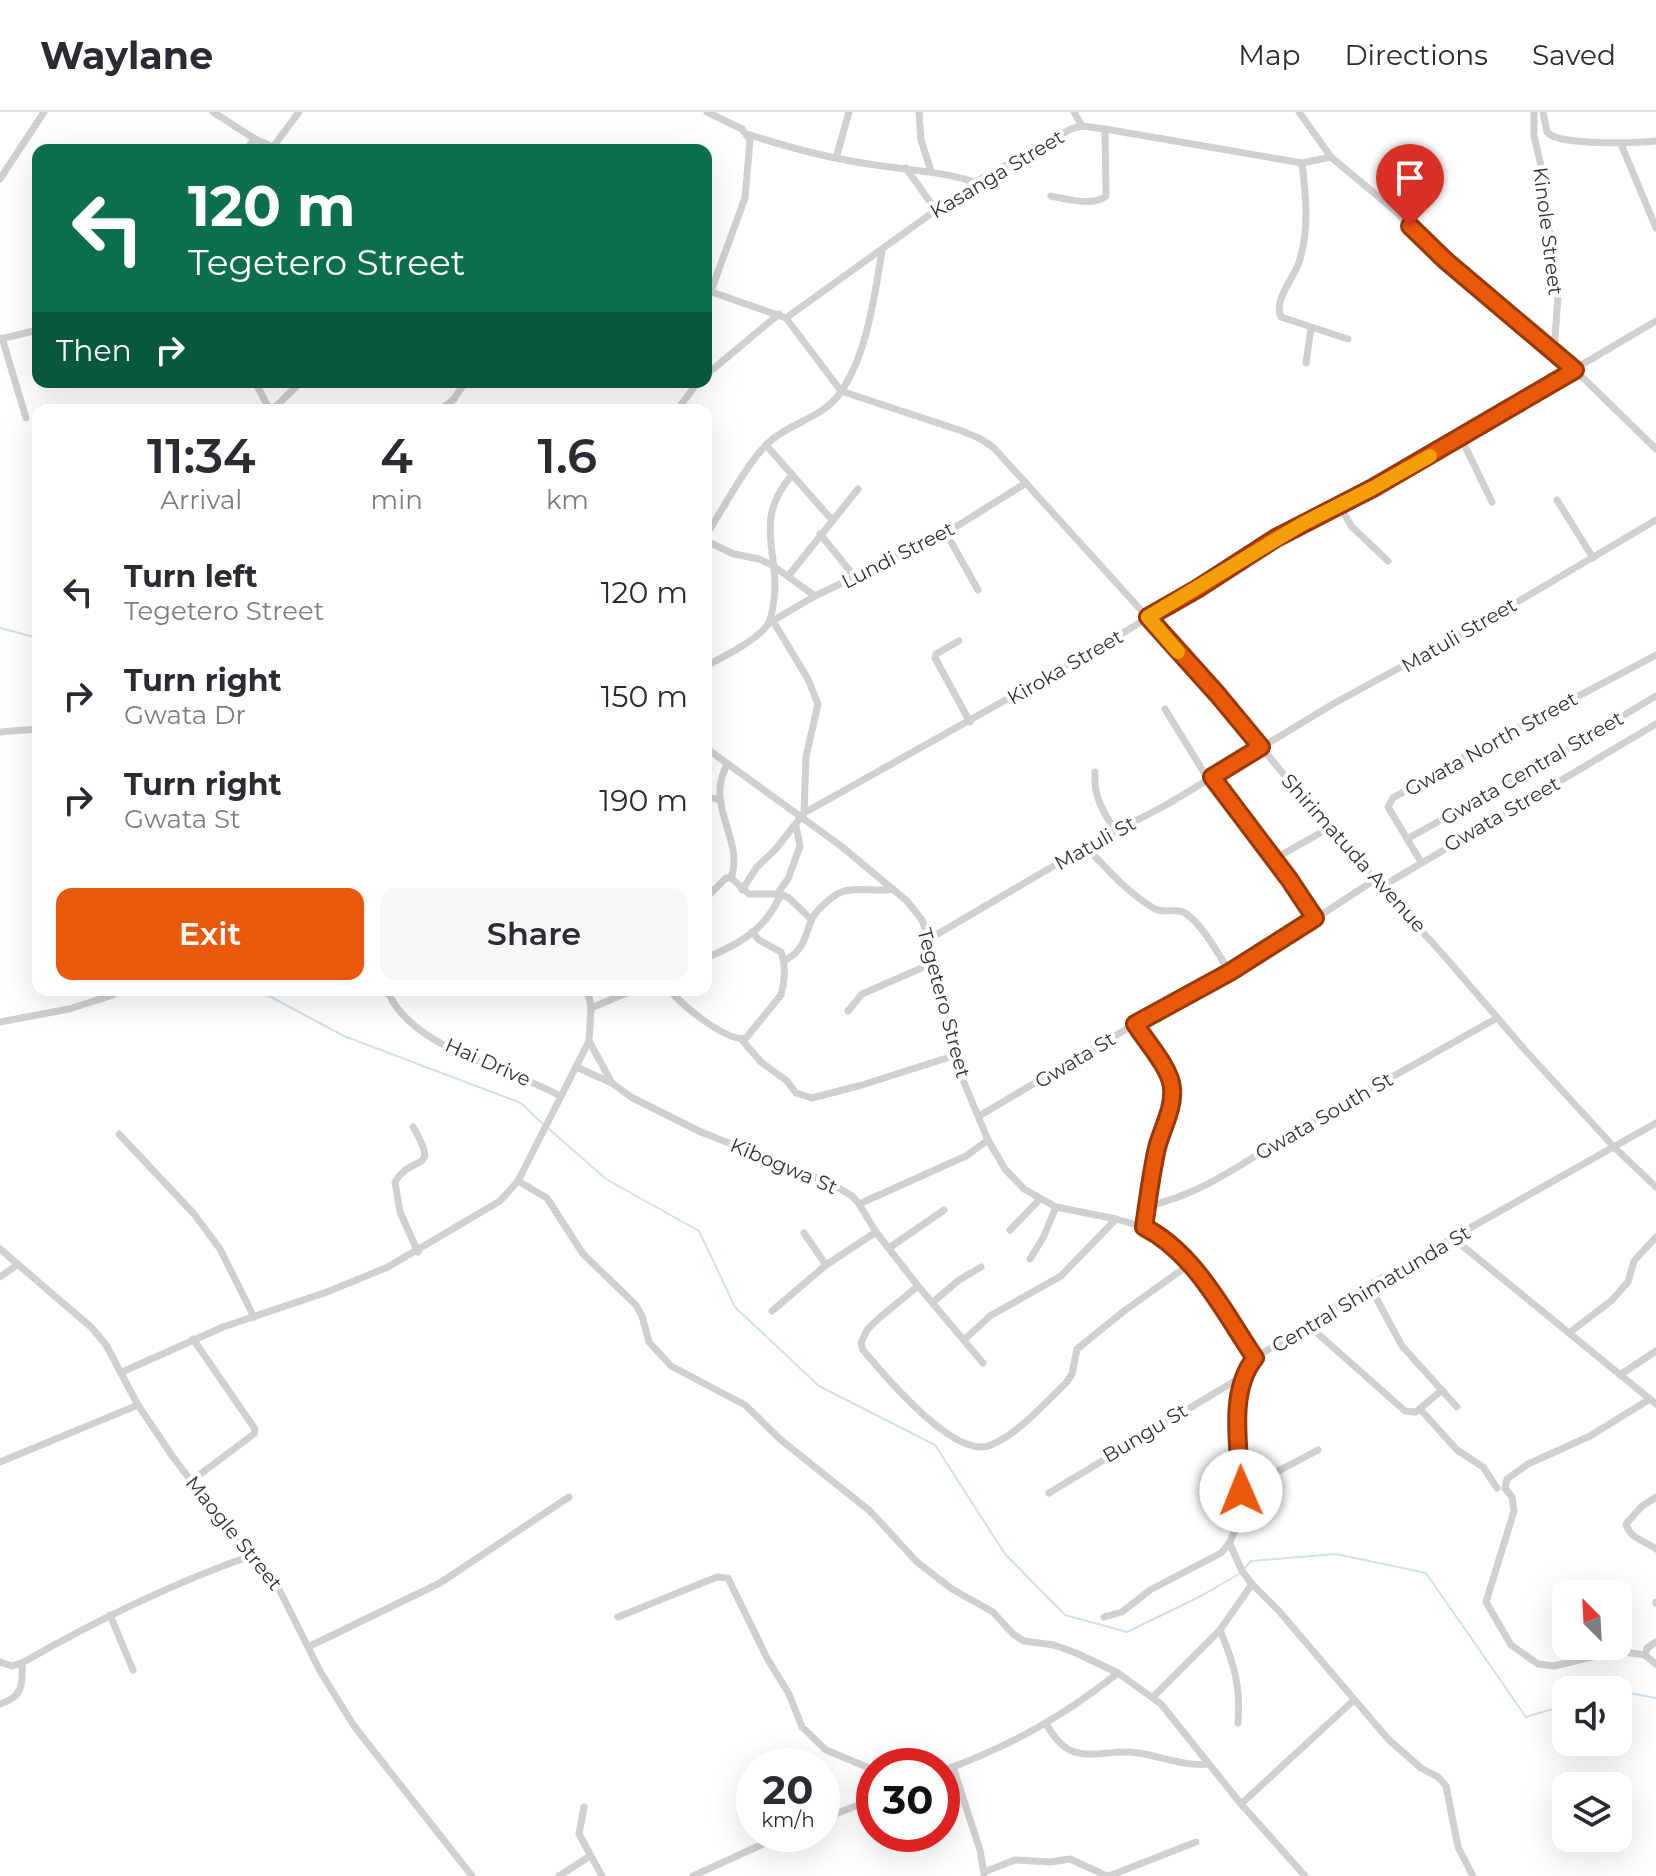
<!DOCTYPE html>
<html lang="en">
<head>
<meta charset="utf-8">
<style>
	:root { --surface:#fff; --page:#f7f7f7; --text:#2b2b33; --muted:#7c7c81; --line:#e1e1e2; --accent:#ea580c }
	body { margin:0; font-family:Montserrat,sans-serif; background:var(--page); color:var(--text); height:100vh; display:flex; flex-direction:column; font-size:30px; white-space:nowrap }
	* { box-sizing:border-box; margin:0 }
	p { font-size:26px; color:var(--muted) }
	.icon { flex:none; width:44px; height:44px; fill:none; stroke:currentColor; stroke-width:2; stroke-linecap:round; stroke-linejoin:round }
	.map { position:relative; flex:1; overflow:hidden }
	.drawer { position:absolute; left:32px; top:292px; width:680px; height:592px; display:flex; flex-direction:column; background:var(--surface); border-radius:16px; box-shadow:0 8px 32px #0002 }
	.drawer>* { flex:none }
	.banner { position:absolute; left:32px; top:32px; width:680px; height:244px; border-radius:16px; box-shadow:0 8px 32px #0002; background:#0b6e4f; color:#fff; overflow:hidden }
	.needle { width:52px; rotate:336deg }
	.buttons { position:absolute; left:1552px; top:1468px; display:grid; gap:16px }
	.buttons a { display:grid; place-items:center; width:80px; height:80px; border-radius:16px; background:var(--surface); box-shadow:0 8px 32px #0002; font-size:40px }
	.speed { position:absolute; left:736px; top:1636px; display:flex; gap:16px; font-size:40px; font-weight:700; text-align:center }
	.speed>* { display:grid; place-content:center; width:104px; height:104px; border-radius:50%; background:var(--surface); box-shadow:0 8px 32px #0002; line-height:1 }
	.speed small { font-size:20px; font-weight:400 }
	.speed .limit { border:12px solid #d22; background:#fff; color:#111 }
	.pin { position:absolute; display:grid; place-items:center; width:68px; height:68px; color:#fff; margin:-82px -34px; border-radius:50% 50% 50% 0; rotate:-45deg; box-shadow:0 0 8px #0007 }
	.pin .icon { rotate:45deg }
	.me { position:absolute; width:88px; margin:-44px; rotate:359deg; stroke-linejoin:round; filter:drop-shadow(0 0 6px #0008) }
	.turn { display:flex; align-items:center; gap:28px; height:168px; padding:0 24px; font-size:36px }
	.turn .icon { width:104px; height:104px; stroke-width:2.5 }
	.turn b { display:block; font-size:56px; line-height:68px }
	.then { display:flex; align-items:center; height:76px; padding:0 24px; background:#0003; gap:16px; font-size:30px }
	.eta { display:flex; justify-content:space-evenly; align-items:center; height:136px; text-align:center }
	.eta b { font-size:48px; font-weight:600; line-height:56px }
	.action { display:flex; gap:16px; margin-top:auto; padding:16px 24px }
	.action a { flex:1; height:92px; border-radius:16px; background:var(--accent); color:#fff; font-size:32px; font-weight:600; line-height:92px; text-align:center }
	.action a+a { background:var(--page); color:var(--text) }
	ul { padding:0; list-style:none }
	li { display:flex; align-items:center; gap:24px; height:104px; padding:0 24px }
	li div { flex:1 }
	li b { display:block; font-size:30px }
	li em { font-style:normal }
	header { display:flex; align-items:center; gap:48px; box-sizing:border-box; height:112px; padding:0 40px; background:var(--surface); border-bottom:2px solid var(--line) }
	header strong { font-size:38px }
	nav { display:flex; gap:44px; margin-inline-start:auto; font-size:28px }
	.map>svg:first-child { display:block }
</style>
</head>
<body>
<header>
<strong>Waylane</strong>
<nav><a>Map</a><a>Directions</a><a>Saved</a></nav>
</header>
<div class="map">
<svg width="1656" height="1764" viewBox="0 0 1656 1764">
	<rect width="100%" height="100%" fill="#fff"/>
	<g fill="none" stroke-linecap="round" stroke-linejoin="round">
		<g stroke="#cfe2ee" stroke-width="2">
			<path d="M 0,516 L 38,526"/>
			<path d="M 258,878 L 344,924 L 521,991 L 544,1013"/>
			<path d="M 549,1017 L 606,1067 L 699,1119 L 735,1195 L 819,1274 L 935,1333 L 1005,1442 L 1065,1503 L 1127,1520 L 1201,1484 L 1239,1462"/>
			<path d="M 1244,1457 L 1251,1449 L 1336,1442 L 1426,1461 L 1526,1605 L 1566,1593"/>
			<path d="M 1614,1578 L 1656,1586"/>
		</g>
		<g stroke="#d0d0d0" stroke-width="7">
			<path d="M 213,0 L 255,27 L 280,38"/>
			<path d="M 707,0 L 742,17 L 750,28 L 745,86 L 711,179"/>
			<path d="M 919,0 L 921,28 L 931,59"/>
			<path d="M 1074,0 L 1082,14"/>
			<path d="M 1299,0 L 1331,45 L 1393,97 L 1445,148 L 1575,258 L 1656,337"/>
			<path d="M 1534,0 L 1534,24 L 1542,58 L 1558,184 L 1554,239"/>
			<path d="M 1543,0 L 1547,20 C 1558,34 1636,31 1656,29"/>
			<path d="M 747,22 C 787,35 828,46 869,52 C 906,58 940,59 975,70"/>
			<path d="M 1621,32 L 1656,116"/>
			<path d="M 273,35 L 299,0"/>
			<path d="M 245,38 L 255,27"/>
			<path d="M 836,46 L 849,0"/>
			<path d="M 1302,51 C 1306,85 1310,120 1298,153 C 1292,168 1273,190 1281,205 L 1348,227"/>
			<path d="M 906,56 L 935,97"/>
			<path d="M 0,67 L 44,0"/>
			<path d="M 1051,84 C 1067,87 1092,95 1106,84 L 1105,17"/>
			<path d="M 706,178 L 786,206 L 841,279 L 962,319 L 981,327 L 994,336 L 1218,583 L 1324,711 L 1447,847 L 1525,938 L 1614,1035 L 1656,1075"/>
			<path d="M 786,206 L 975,70 L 1071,17 L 1082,14 L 1105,17 L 1302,51 L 1331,45"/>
			<path d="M 2,226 L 26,306"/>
			<path d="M 0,227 L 38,218"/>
			<path d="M 1306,251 L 1311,216"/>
			<path d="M 706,263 L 779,202"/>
			<path d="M 255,270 L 270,298"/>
			<path d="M 272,298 L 301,270"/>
			<path d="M 440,298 L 454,287 L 465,270"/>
			<path d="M 677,298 L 698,270"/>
			<path d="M 1461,326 L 1492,390"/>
			<path d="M 766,333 L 832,408"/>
			<path d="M 1557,388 L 1593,446"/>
			<path d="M 1339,393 L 1352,415 L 1388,449"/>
			<path d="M 946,421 L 978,478"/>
			<path d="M 820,422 L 855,465"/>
			<path d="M 706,423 C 724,396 745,354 767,332 C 787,312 821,306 838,284 C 867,245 874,186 882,139"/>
			<path d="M 706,429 L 734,442 L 759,447 L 772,453 L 815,484"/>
			<path d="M 789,463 L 858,377"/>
			<path d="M 773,509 L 808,567 L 818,592 L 806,645 L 804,701"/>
			<path d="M 769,511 L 815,484 L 946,421 L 1026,371"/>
			<path d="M 959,529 L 936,542 L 935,546 L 970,610"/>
			<path d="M 706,554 C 723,545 758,528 768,512 C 771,507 772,500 773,494 C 783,444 750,411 792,363"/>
			<path d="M 1165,597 L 1208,667"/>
			<path d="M 0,620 L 38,617"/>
			<path d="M 706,636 L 841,734 L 907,789 L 922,808 L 929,827 L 953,944 L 988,1028 L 1005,1057 L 1024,1077 L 1056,1095 L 1116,1107 L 1144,1115 L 1162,1124 L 1190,1152 L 1255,1246"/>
			<path d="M 727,653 C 704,694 745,728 731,766"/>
			<path d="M 1095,660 C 1093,684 1103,700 1116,719"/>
			<path d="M 1212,665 L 1289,767 L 1315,806"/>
			<path d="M 706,684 L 719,688"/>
			<path d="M 1407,727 L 1556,644 L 1656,584"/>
			<path d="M 1086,735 C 1107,757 1129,782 1155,797 C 1165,802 1175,795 1185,801 C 1204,814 1217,841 1230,860"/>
			<path d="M 1274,747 L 1329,716"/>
			<path d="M 1421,750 L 1388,695 L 1393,686 L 1478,637 L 1656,543"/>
			<path d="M 1383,774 L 1656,612"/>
			<path d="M 742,778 L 757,755 L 775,738 L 804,701 L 1102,534 L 1276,426 L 1373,376 L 1656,209"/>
			<path d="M 777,782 L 788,767 L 800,734 L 796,714"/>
			<path d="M 706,786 L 726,766 L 731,766 L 749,782 L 781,782 L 789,786 L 811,807"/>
			<path d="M 929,827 L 1086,735 L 1168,692 L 1333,592 L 1485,509 L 1656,408"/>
			<path d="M 706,846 C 740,832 766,817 781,782"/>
			<path d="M 784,849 C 803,839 804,828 811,809 C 814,800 829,787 837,782 C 854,773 875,781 893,777"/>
			<path d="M 387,878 C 411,938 508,954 560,984"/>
			<path d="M 670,878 C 681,893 728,931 746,926 L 781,883 C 785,870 786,853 781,840 L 759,828 L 752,820"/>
			<path d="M 591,896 L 634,878"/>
			<path d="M 848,899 L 862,882 L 933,851"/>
			<path d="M 0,910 L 69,897 L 113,883"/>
			<path d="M 1135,912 C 1146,928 1171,957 1172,976 C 1174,997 1162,1016 1157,1036 C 1151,1062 1148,1089 1144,1115"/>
			<path d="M 742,928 L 761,950 L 787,969 L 796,981 L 812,986 L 862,973 L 953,944"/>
			<path d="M 589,929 L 612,971 L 631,985 L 701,1020 L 832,1072 L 852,1084 L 859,1092 L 876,1120 L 918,1174 L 983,1251"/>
			<path d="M 576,955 L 612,971"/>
			<path d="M 979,1004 L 1135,912 L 1266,839 L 1376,767"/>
			<path d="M 413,1015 C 441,1062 412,1041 395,1070 L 400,1100 L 418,1140"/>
			<path d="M 119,1022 L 194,1102 L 220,1137 L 254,1205"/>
			<path d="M 518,1069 L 547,1086 L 583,1142 L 636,1193 L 642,1204 L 649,1230 L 671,1254 L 745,1293 L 781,1328 L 870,1399 L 917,1450 L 952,1477 L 993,1500 L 1013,1522 L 1024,1529 L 1054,1533 L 1076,1541 L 1118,1561 L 1161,1592 L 1241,1692 L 1305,1764"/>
			<path d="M 859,1092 L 966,1044 L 988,1028"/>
			<path d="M 1147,1094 C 1202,1083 1247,1048 1294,1020 C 1361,982 1429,944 1497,906"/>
			<path d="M 1010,1118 L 1040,1087"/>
			<path d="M 804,1121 L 826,1153"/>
			<path d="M 1454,1127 L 1656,1292"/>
			<path d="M 889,1136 L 944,1098"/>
			<path d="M 0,1137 L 92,1216 L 106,1233 L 138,1293 L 173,1345 L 236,1428 L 276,1471 L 320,1559 L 354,1614 L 472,1764"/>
			<path d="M 1030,1147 L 1043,1126 L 1056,1095"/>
			<path d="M 0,1165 L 17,1153"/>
			<path d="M 1369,1173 L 1402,1234 L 1457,1295"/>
			<path d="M 918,1174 L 878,1207 L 867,1218 L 861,1231 L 863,1238 C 884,1263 955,1349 991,1333 C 1019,1321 1044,1292 1066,1271 L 1072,1262 L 1077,1237 L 1124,1199 L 1190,1152"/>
			<path d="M 933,1190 L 959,1168 L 981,1155"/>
			<path d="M 772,1199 L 826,1153 L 876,1120"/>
			<path d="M 1308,1213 L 1405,1299 L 1416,1300 L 1442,1278"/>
			<path d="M 1569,1221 L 1611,1189 L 1628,1170 L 1634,1149 L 1656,1125"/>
			<path d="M 964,1228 L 990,1204 L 1061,1164 L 1116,1107"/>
			<path d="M 122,1260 L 223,1215 L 327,1180 L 388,1155 L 500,1089 L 518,1069 L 589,929 L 591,896 L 588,878"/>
			<path d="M 1620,1263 L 1656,1239"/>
			<path d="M 1421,1298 L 1457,1338 L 1483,1355 L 1497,1376"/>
			<path d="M 0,1350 L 138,1293"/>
			<path d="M 191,1369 L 254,1322 L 255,1317 L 193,1227"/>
			<path d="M 1241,1379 L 1318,1338"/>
			<path d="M 1049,1381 L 1243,1264"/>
			<path d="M 1656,1385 L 1641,1395 L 1626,1412 C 1630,1427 1646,1429 1656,1437"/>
			<path d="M 1230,1432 L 1242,1459 L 1252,1472 L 1279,1499 L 1388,1627 L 1421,1656 L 1438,1665 L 1446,1674 L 1458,1735 L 1473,1764"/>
			<path d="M 1656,1490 L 1656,1491"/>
			<path d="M 110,1503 L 133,1558"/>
			<path d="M 618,1505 L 717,1465 L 728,1466 L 767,1546 L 789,1582 L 802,1615 L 826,1638 L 874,1658"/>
			<path d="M 1104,1505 L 1122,1500 L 1150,1478 L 1221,1441 C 1265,1399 1215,1296 1255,1246 L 1369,1173 L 1656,1011"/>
			<path d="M 1220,1518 C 1234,1552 1241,1574 1238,1611"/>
			<path d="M 1656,1530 L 1647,1536 L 1645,1543 L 1656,1552"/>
			<path d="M 308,1535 L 440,1471 L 569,1385"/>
			<path d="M 1645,1543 L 1617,1539 L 1554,1554 L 1538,1552 L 1511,1533 L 1486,1490 L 1514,1399 L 1512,1385 L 1505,1376 L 1507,1367 L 1528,1352 L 1590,1324 L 1650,1287"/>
			<path d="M 0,1550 L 12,1554 L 22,1551 C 95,1509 171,1472 250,1444"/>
			<path d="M 1153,1585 L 1220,1518 L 1252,1472"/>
			<path d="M 0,1592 C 23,1585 23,1572 22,1551"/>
			<path d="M 1046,1612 C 1053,1623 1060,1634 1072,1639 C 1090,1646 1109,1639 1128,1640 C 1156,1641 1180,1655 1208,1652"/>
			<path d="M 953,1655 L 980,1738 L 984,1762"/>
			<path d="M 942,1659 C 1010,1634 1061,1606 1118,1561"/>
			<path d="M 1241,1692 L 1354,1588"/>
			<path d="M 584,1695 L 579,1722 L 602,1764"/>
			<path d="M 822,1707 L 874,1687"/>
			<path d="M 984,1760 L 1015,1748 L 1051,1750 L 1070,1747 L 1107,1764"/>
			<path d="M 559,1764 L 590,1744"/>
			<path d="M 693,1764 L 785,1722"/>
			<path d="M 1109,1764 L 1196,1730"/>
		</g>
	</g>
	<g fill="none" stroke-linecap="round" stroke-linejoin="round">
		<defs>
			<path id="route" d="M 1241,1379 C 1240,1338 1227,1280 1255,1246 C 1224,1200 1195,1141 1144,1115 C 1148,1089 1151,1062 1157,1036 C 1162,1016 1174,997 1172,976 C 1171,957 1145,928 1135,912 L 1230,860 L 1315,806 L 1289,767 L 1212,665 L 1261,635 L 1218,583 L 1148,505 L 1197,477 L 1276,426 L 1373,376 L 1575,258 L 1445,148 L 1410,114"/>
		</defs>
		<use href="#route" stroke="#983908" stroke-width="20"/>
		<use href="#route" stroke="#ea580c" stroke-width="14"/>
		<path stroke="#f59e0b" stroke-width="14" d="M 1178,540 L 1148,505 L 1302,412 L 1373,376 L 1430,344"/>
	</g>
	<g text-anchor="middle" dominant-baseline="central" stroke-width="8" stroke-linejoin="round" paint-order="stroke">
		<g font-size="20" fill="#333" stroke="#fff">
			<text transform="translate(997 62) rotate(-31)">Kasanga Street</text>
			<text transform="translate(1548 119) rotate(83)">Kinole Street</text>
			<text transform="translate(898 443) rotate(-27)">Lundi Street</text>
			<text transform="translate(1459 523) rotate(-30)">Matuli Street</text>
			<text transform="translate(1065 555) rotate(-30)">Kiroka Street</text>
			<text transform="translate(1491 632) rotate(-29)">Gwata North Street</text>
			<text transform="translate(1532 656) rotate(-30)">Gwata Central Street</text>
			<text transform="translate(1502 702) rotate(-30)">Gwata Street</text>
			<text transform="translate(1095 731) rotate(-29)">Matuli St</text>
			<text transform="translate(1354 741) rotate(48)">Shirimatuda Avenue</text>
			<text transform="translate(944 891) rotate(75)">Tegetero Street</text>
			<text transform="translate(1075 948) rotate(-31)">Gwata St</text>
			<text transform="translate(488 950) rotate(24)">Hai Drive</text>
			<text transform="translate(1324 1004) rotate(-30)">Gwata South St</text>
			<text transform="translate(784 1054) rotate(23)">Kibogwa St</text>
			<text transform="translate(1371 1177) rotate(-31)">Central Shimatunda St</text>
			<text transform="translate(1145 1321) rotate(-31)">Bungu St</text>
			<text transform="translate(234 1421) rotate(51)">Maogle Street</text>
		</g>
	</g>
</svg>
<div class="buttons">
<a><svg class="needle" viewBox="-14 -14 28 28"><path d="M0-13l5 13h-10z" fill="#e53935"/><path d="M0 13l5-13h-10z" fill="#7c7c81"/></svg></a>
<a><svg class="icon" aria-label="sound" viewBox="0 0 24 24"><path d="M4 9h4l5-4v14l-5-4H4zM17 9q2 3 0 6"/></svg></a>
<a><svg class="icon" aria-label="layers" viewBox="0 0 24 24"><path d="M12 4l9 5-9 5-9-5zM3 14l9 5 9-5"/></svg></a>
</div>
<div class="speed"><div>20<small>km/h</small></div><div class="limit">30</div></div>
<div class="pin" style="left:1410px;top:114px;background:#d93025"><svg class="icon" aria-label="arrive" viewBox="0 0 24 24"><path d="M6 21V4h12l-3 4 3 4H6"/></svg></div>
<svg class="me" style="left:1241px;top:1379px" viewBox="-20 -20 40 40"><circle r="19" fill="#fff"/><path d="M0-13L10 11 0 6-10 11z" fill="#ea580c"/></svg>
<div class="banner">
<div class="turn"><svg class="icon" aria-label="left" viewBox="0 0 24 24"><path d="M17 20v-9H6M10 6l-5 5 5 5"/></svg><div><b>120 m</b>Tegetero Street</div></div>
<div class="then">Then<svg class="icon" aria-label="right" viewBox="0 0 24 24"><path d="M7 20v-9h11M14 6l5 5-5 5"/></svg></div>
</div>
<section class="drawer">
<div class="eta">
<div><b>11:34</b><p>Arrival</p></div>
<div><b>4</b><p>min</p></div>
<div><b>1.6</b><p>km</p></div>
</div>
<ul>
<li><svg class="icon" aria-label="left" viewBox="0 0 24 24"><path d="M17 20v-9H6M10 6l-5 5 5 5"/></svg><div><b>Turn left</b><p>Tegetero Street</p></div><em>120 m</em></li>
<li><svg class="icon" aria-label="right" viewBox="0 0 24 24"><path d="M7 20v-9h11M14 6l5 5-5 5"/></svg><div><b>Turn right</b><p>Gwata Dr</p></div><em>150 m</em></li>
<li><svg class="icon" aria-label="right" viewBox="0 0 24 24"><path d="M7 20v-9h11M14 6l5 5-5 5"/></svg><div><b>Turn right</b><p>Gwata St</p></div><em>190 m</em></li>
</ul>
<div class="action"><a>Exit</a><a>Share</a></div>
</section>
</div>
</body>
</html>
